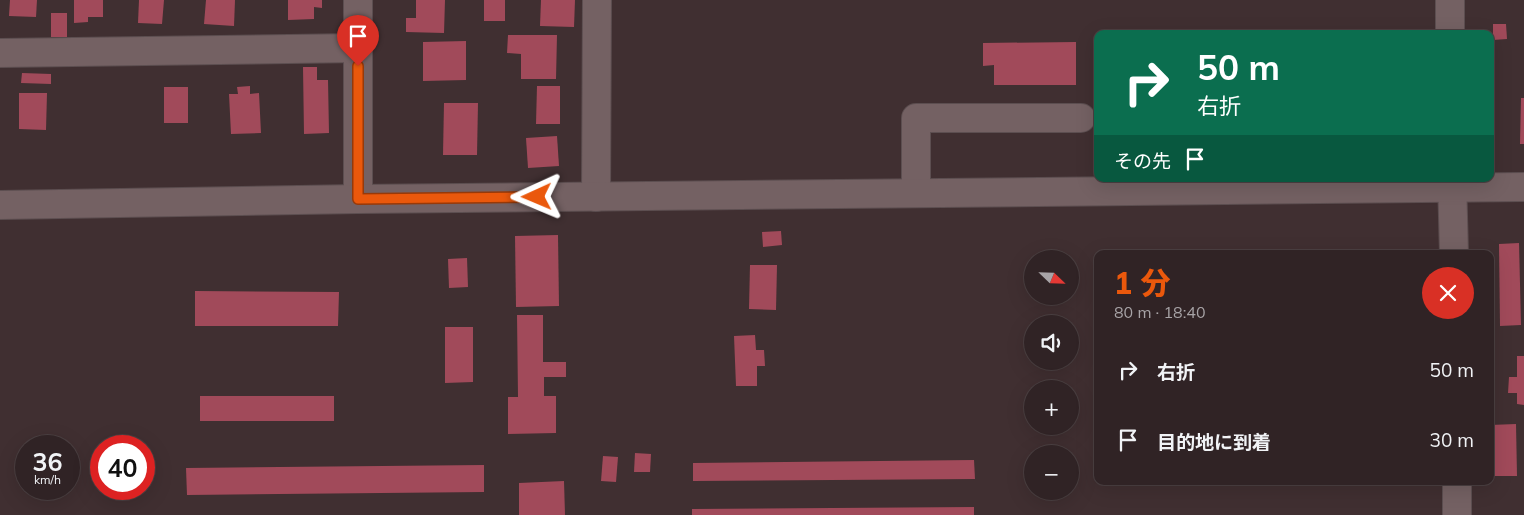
<!DOCTYPE html>
<html lang="ja">
<head>
<meta charset="utf-8">
<style>
	:root { --surface:#302325; --page:#3c2f32; --text:#f1f3f6; --muted:#a8a4a7; --line:#4b4042; --accent:#ea580c }
	body { margin:0; font-family:Mulish,"Noto Sans JP",sans-serif; background:var(--page); color:var(--text); height:100vh; display:flex; flex-direction:column; font-size:19px; white-space:nowrap }
	* { box-sizing:border-box; margin:0 }
	p { font-size:16px; color:var(--muted) }
	.icon { flex:none; width:28px; height:28px; fill:none; stroke:currentColor; stroke-width:2; stroke-linecap:round; stroke-linejoin:round }
	.map { position:relative; flex:1; overflow:hidden }
	.panel { position:absolute; left:1094px; top:250px; width:400px; height:235px; display:flex; flex-direction:column; background:var(--surface); border-radius:10px; box-shadow:0 5px 20px #0002,0 0 0 1px var(--line) }
	.panel>* { flex:none }
	.guide { position:absolute; left:1094px; top:30px; width:400px; height:152px; border-radius:10px; box-shadow:0 5px 20px #0002,0 0 0 1px var(--line); background:#0b6e4f; color:#fff; overflow:hidden }
	.needle { width:32px; rotate:113deg }
	.tools { position:absolute; left:1024px; top:250px; display:grid; gap:10px }
	.tools a { display:grid; place-items:center; width:55px; height:55px; border-radius:50%; background:var(--surface); box-shadow:0 5px 20px #0002,0 0 0 1px var(--line); font-size:25px }
	.speed { position:absolute; left:15px; top:435px; display:flex; gap:10px; font-size:25px; font-weight:700; text-align:center }
	.speed>* { display:grid; place-content:center; width:65px; height:65px; border-radius:50%; background:var(--surface); box-shadow:0 5px 20px #0002,0 0 0 1px var(--line); line-height:1 }
	.speed small { font-size:12px; font-weight:400 }
	.speed .limit { border:8px solid #d22; background:#fff; color:#111 }
	.pin { position:absolute; display:grid; place-items:center; width:42px; height:42px; color:#fff; margin:-51px -21px; border-radius:50% 50% 50% 0; rotate:-45deg; box-shadow:0 0 5px #0007 }
	.pin .icon { rotate:45deg }
	.me { position:absolute; width:55px; margin:-28px; rotate:269deg; stroke-linejoin:round; filter:drop-shadow(0 0 4px #0008) }
	.turn { display:flex; align-items:center; gap:18px; height:105px; padding:0 20px; font-size:22px }
	.turn .icon { width:65px; height:65px; stroke-width:2.5 }
	.turn b { display:block; font-size:35px; line-height:42px }
	.then { display:flex; align-items:center; height:48px; padding:0 20px; background:#0003; gap:10px; font-size:19px }
	.round { display:grid; place-items:center; flex:none; width:52px; height:52px; border-radius:26px; background:var(--page) }
	.overview { display:flex; align-items:center; justify-content:space-between; height:85px; padding:0 20px }
	h1 { font-size:30px; font-weight:800; line-height:38px; color:var(--accent) }
	ul { padding:0; list-style:none }
	li { display:flex; align-items:center; gap:15px; height:70px; padding:0 20px }
	li div { flex:1 }
	li b { display:block; font-size:19px }
	li em { font-style:normal }
	.map>svg:first-child { display:block }
</style>
</head>
<body>
<div class="map">
<svg width="1524" height="515" viewBox="0 0 1524 515">
	<rect width="100%" height="100%" fill="#402f31"/>
	<g fill="#a14a5a">
		<path d="M 10,0 L 37,0 L 36,17 L 9,16 Z"/>
		<path d="M 74,0 L 103,0 L 103,17 L 88,17 L 88,22 L 74,23 Z"/>
		<path d="M 139,0 L 164,0 L 162,24 L 138,23 Z"/>
		<path d="M 206,0 L 235,0 L 234,26 L 204,24 Z"/>
		<path d="M 288,0 L 322,0 L 322,8 L 314,7 L 314,19 L 288,20 Z"/>
		<path d="M 416,0 L 445,0 L 444,33 L 406,32 L 406,18 L 416,18 Z"/>
		<rect x="484" y="0" width="21" height="21"/>
		<path d="M 541,0 L 575,0 L 574,27 L 540,26 Z"/>
		<rect x="51" y="13" width="16" height="24"/>
		<path d="M 1493,24 L 1506,24 L 1507,39 L 1493,40 Z"/>
		<path d="M 508,35 L 557,35 L 556,79 L 521,79 L 521,54 L 507,53 Z"/>
		<path d="M 466,41 L 466,80 L 423,81 L 423,42 Z"/>
		<path d="M 1076,42 L 1076,85 L 994,85 L 994,65 L 983,66 L 983,43 Z"/>
		<path d="M 303,67 L 317,67 L 317,80 L 328,80 L 329,133 L 304,134 Z"/>
		<path d="M 22,73 L 51,74 L 51,84 L 21,83 Z"/>
		<path d="M 250,86 L 250,94 L 259,93 L 261,133 L 231,134 L 229,94 L 238,94 L 237,87 Z"/>
		<path d="M 537,86 L 560,86 L 560,124 L 536,124 Z"/>
		<rect x="164" y="87" width="24" height="36"/>
		<path d="M 19,93 L 47,93 L 46,130 L 19,129 Z"/>
		<path d="M 1521,98 L 1524,98 L 1524,144 L 1520,144 Z"/>
		<path d="M 444,103 L 478,103 L 477,155 L 443,155 Z"/>
		<path d="M 557,136 L 559,166 L 528,168 L 526,138 Z"/>
		<path d="M 781,231 L 782,245 L 763,247 L 762,232 Z"/>
		<path d="M 558,235 L 559,306 L 516,307 L 515,236 Z"/>
		<path d="M 1519,243 L 1521,325 L 1500,326 L 1499,244 Z"/>
		<path d="M 467,258 L 468,287 L 449,288 L 448,259 Z"/>
		<path d="M 750,265 L 777,265 L 776,310 L 749,309 Z"/>
		<path d="M 195,291 L 339,292 L 338,326 L 195,326 Z"/>
		<path d="M 517,315 L 543,315 L 543,362 L 566,362 L 566,377 L 544,377 L 544,396 L 556,396 L 556,433 L 508,434 L 508,397 L 518,397 Z"/>
		<path d="M 445,327 L 473,327 L 473,382 L 445,383 Z"/>
		<path d="M 755,335 L 756,350 L 764,350 L 765,366 L 757,366 L 757,386 L 736,386 L 734,336 Z"/>
		<path d="M 1517,356 L 1524,356 L 1524,405 L 1517,404 L 1517,393 L 1508,393 L 1509,377 L 1517,377 Z"/>
		<rect x="200" y="396" width="134" height="25"/>
		<path d="M 1516,424 L 1517,476 L 1490,476 L 1490,425 Z"/>
		<path d="M 635,453 L 651,454 L 650,472 L 634,472 Z"/>
		<path d="M 603,456 L 618,457 L 616,482 L 601,481 Z"/>
		<path d="M 974,460 L 975,479 L 693,481 L 693,463 Z"/>
		<path d="M 484,465 L 484,492 L 187,495 L 186,468 Z"/>
		<path d="M 564,481 L 565,515 L 519,515 L 519,483 Z"/>
		<path d="M 974,507 L 974,515 L 692,515 L 692,509 Z"/>
	</g>
	<g fill="none" stroke-linecap="round" stroke-linejoin="round">
		<defs>
			<g id="minor">
				<path d="M 358,0 L 358,199"/>
				<path d="M 1450,0 L 1450,34"/>
				<path d="M 0,53 L 358,48"/>
				<path d="M 1452,179 L 1454,254"/>
				<path d="M 916,193 L 916,118 L 1081,118"/>
				<path d="M 596,197 L 597,0"/>
				<path d="M 0,205 L 358,199 L 1524,187"/>
				<path d="M 1457,481 L 1457,515"/>
			</g>
		</defs>
		<use href="#minor" stroke="#5c4e50" stroke-width="30"/>
		<use href="#minor" stroke="#746163" stroke-width="28"/>
	</g>
	<g fill="none" stroke-linecap="round" stroke-linejoin="round">
		<defs>
			<path id="route" d="M 358,66 L 358,199 L 537,197"/>
		</defs>
		<use href="#route" stroke="#983908" stroke-width="12"/>
		<use href="#route" stroke="#ea580c" stroke-width="9"/>
	</g>
</svg>
<div class="tools">
<a><svg class="needle" viewBox="-14 -14 28 28"><path d="M0-13l5 13h-10z" fill="#e53935"/><path d="M0 13l5-13h-10z" fill="#a8a4a7"/></svg></a>
<a><svg class="icon" aria-label="sound" viewBox="0 0 24 24"><path d="M4 9h4l5-4v14l-5-4H4zM17 9q2 3 0 6"/></svg></a>
<a>+</a>
<a>−</a>
</div>
<div class="speed"><div>36<small>km/h</small></div><div class="limit">40</div></div>
<div class="pin" style="left:358px;top:66px;background:#d93025"><svg class="icon" aria-label="arrive" viewBox="0 0 24 24"><path d="M6 21V4h12l-3 4 3 4H6"/></svg></div>
<svg class="me" style="left:537px;top:197px" viewBox="-20 -20 40 40"><path d="M0-17L14 15 0 8-14 15z" fill="#ea580c" stroke="#fff" stroke-width="4"/></svg>
<div class="guide">
<div class="turn"><svg class="icon" aria-label="right" viewBox="0 0 24 24"><path d="M7 20v-9h11M14 6l5 5-5 5"/></svg><div><b>50 m</b>右折</div></div>
<div class="then">その先<svg class="icon" aria-label="arrive" viewBox="0 0 24 24"><path d="M6 21V4h12l-3 4 3 4H6"/></svg></div>
</div>
<section class="panel">
<div class="overview"><div><h1>1 分</h1><p>80 m · 18:40</p></div><a class="round" style="background:#d93025;color:#fff"><svg class="icon" aria-label="close" viewBox="0 0 24 24"><path d="M6 6l12 12M18 6L6 18"/></svg></a></div>
<ul>
<li><svg class="icon" aria-label="right" viewBox="0 0 24 24"><path d="M7 20v-9h11M14 6l5 5-5 5"/></svg><div><b>右折</b></div><em>50 m</em></li>
<li><svg class="icon" aria-label="arrive" viewBox="0 0 24 24"><path d="M6 21V4h12l-3 4 3 4H6"/></svg><div><b>目的地に到着</b></div><em>30 m</em></li>
</ul>
</section>
</div>
</body>
</html>
